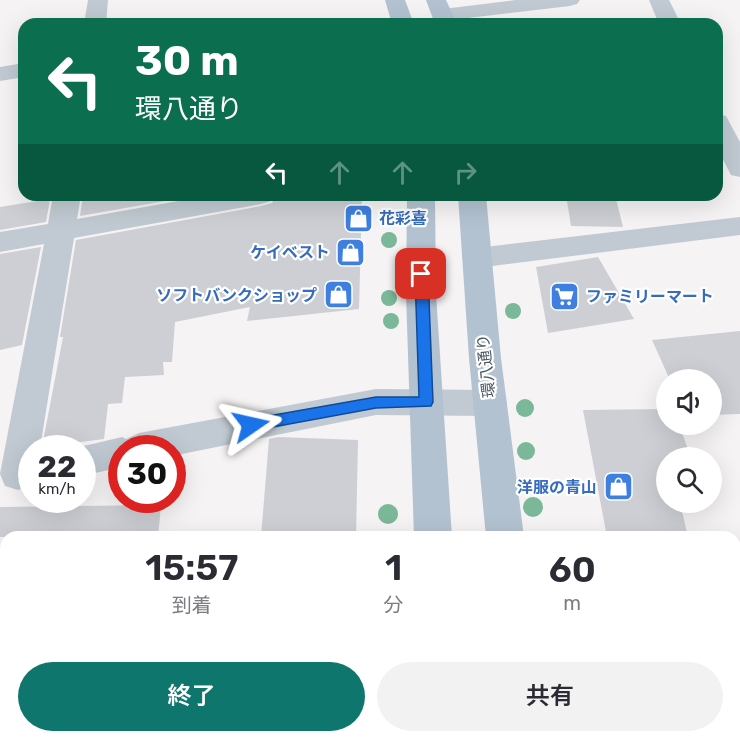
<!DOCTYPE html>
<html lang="ja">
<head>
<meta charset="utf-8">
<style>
	:root { --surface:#fff; --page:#f2f2f3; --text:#2b2b33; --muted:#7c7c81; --accent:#0f766e }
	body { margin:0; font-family:Rubik,"Noto Sans JP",sans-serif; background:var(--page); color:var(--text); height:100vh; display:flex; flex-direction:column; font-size:22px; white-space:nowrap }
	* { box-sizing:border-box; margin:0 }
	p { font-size:20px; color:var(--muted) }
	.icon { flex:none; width:33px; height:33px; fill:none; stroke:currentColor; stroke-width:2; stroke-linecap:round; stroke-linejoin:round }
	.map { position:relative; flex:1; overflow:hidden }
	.side { position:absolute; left:0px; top:531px; width:741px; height:212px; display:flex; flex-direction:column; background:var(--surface); border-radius:18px 18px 0 0; box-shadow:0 6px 24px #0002 }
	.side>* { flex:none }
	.hud { position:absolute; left:18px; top:18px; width:705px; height:183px; border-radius:18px; box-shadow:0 6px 24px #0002; background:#0b6e4f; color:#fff; overflow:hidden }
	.controls { position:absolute; left:656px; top:369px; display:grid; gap:12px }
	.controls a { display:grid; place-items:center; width:66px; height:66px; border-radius:50%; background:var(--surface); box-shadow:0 6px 24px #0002; font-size:30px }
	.speed { position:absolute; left:18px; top:435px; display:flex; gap:12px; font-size:30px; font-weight:700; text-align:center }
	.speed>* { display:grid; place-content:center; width:78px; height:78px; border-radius:50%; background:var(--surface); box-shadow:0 6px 24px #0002; line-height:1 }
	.speed small { font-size:15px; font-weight:400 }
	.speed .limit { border:9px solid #d22; background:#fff; color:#111 }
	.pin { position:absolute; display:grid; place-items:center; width:51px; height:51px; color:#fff; margin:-26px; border-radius:12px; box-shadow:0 3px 9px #0006 }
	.me { position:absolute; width:66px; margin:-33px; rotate:79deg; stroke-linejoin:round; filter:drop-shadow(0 0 4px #0008) }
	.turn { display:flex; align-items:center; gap:21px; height:126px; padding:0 18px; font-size:27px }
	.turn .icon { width:78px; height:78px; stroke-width:2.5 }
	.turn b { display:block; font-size:42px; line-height:51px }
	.lanes { display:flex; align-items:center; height:57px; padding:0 18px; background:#0003; justify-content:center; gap:30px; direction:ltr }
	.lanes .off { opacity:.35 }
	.eta { display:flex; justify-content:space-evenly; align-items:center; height:102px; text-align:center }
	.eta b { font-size:36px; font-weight:600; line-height:42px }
	.cta { display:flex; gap:12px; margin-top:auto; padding:12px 18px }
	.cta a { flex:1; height:69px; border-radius:36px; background:var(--accent); color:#fff; font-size:24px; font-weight:600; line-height:69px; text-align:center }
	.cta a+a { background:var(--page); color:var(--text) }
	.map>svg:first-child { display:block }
</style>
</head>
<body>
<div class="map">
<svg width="740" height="742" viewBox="0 0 740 742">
	<rect width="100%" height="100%" fill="#f5f3f3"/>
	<g fill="#cdcfd5">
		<path d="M 83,195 L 199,195 L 80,216 Z"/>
		<path d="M 277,195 L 362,195 L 359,309 L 247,321 L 250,307 L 175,322 L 172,362 L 163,362 L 164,375 L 125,377 L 122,403 L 108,404 L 104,439 L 42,447 L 63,337 L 60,337 L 76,240 L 261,206 L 272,203 Z"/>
		<path d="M 566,195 L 615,195 L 623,227 L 571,226 Z"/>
		<path d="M 50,199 L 46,222 L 0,230 L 0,207 Z"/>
		<path d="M 41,247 L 22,345 L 0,350 L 0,254 Z"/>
		<path d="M 598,257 L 634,319 L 548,333 L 536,267 Z"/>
		<path d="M 740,331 L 740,414 L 711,415 L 711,380 L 670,380 L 652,340 Z"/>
		<path d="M 666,409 L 666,424 L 679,424 L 691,458 L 666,458 L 666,502 L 680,502 L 688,537 L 607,537 L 583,410 Z"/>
		<path d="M 278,437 L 358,440 L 356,537 L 261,537 L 269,439 Z"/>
		<path d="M 161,505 L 158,537 L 0,537 L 0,507 Z"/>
	</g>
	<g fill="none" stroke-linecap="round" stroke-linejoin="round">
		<g fill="#c1cad2" fill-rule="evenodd">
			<path d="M 88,0 L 108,0 L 106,24 L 84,24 Z"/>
			<path d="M 516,0 L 580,0 L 577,4 L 570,6 L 443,21 L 435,20 L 432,15 L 435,10 L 443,9 Z"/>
			<path d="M 649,0 L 669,0 L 681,24 L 659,24 Z"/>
			<path d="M 24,63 L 24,77 L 0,81 L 0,67 Z"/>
			<path d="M 717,114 L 726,116 L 740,142 L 740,177 L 731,175 L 717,148 Z"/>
			<path d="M 53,195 L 81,195 L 77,219 L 212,195 L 275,195 L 271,201 L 261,204 L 74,238 L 40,448 L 32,448 L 31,486 L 18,490 L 5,486 L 0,474 L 44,244 L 0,252 L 0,232 L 48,224 Z"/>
			<path d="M 740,217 L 740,235 L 477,268 L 467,265 L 462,258 L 467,251 L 477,248 Z"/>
			<path d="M 376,389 L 490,390 L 502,393 L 507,403 L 502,413 L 490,416 L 376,415 L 172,456 L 172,448 L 122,448 L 122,467 L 82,476 L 82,448 L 75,448 L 122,437 L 126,439 L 139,433 Z"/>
		</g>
		<g fill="#b3c2d1" fill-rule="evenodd">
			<path d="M 385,0 L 405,0 L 414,24 L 392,24 Z"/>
			<path d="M 426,0 L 446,0 L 457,24 L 435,24 Z"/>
			<path d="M 407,195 L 435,195 L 436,294 L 452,537 L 414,537 L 406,294 Z"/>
			<path d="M 458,195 L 486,195 L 501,358 L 524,537 L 486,537 L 469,358 Z"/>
			<path d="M 421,736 L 465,736 L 466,742 L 420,742 Z"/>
			<path d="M 504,736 L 549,736 L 550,742 L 504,742 Z"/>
		</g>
		<defs>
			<g id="rail">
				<path d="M 168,742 L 169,736"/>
				<path d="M 200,742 L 201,736"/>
			</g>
		</defs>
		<use href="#rail" stroke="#b5b8bd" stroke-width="8"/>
		<use href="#rail" stroke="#fff" stroke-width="5" stroke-dasharray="16" stroke-linecap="butt"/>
	</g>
	<g fill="#7bb799">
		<circle cx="388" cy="217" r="8"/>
		<circle cx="389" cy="240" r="8"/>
		<circle cx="389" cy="298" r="8"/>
		<circle cx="513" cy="311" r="8"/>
		<circle cx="391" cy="321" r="8"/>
		<circle cx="525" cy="408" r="9"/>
		<circle cx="526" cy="451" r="9"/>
		<circle cx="533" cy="507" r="10"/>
		<circle cx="388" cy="514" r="10"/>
	</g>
	<path fill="#1a73e8" stroke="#114b97" stroke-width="1.5" d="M 421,270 L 428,274 L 433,402 L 431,406 L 376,408 L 251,431 L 246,429 L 244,425 L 246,421 L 251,419 L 376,397 L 419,397 L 415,274 Z"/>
	<defs>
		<symbol id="shop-square" viewBox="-11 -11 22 22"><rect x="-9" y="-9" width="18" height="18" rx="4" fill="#3f7fe0" stroke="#fff"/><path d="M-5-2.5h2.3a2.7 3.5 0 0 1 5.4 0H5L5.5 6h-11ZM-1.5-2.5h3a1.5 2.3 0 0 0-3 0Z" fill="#fff"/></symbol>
		<symbol id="supermarket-square" viewBox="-11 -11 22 22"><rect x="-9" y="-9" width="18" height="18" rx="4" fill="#3f7fe0" stroke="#fff"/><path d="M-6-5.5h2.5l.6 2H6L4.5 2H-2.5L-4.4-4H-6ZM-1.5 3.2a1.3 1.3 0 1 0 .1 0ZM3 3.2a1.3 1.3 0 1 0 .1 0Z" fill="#fff"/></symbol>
	</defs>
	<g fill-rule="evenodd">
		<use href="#shop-square" x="342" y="202" width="33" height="33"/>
		<use href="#shop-square" x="334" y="236" width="33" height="33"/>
		<use href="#shop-square" x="322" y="278" width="33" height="33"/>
		<use href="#supermarket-square" x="548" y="280" width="33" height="33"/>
		<use href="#shop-square" x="602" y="470" width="33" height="33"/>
	</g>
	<g text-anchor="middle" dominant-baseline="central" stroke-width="4.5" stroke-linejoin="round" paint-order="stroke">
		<g font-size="16" font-weight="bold" fill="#366cbe" stroke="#fff" text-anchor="end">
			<text x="379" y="218" text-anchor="start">花彩喜</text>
			<text x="330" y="252">ケイベスト</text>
			<text x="317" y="295">ソフトバンクショップ</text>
			<text x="586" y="296" text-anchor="start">ファミリーマート</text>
			<text x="597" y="487">洋服の青山</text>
		</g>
		<g font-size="16" fill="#4a5661" stroke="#fff">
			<text transform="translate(486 366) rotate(-96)">環八通り</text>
		</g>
	</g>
</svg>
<div class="controls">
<a><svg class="icon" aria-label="sound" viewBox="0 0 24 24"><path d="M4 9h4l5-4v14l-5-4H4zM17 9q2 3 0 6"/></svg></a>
<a><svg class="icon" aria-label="search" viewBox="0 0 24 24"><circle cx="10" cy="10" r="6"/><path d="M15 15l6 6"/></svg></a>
</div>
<div class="speed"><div>22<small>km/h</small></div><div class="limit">30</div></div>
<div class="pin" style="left:421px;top:274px;background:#d93025"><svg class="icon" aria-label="arrive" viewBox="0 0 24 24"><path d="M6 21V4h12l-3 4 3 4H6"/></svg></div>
<svg class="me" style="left:251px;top:425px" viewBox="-20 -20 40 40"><path d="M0-17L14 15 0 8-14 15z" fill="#1a73e8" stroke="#fff" stroke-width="4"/></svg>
<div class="hud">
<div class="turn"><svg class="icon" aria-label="left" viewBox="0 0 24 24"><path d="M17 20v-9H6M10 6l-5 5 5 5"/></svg><div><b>30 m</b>環八通り</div></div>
<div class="lanes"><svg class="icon" aria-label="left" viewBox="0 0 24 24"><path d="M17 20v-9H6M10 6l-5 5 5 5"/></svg><svg class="icon off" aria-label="ahead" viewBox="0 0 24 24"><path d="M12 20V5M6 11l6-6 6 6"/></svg><svg class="icon off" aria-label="ahead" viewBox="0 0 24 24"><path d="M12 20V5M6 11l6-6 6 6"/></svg><svg class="icon off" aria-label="right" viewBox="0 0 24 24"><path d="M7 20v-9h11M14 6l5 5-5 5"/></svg></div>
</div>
<section class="side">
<div class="eta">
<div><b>15:57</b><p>到着</p></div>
<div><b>1</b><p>分</p></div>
<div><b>60</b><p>m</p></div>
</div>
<div class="cta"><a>終了</a><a>共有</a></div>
</section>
</div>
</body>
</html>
